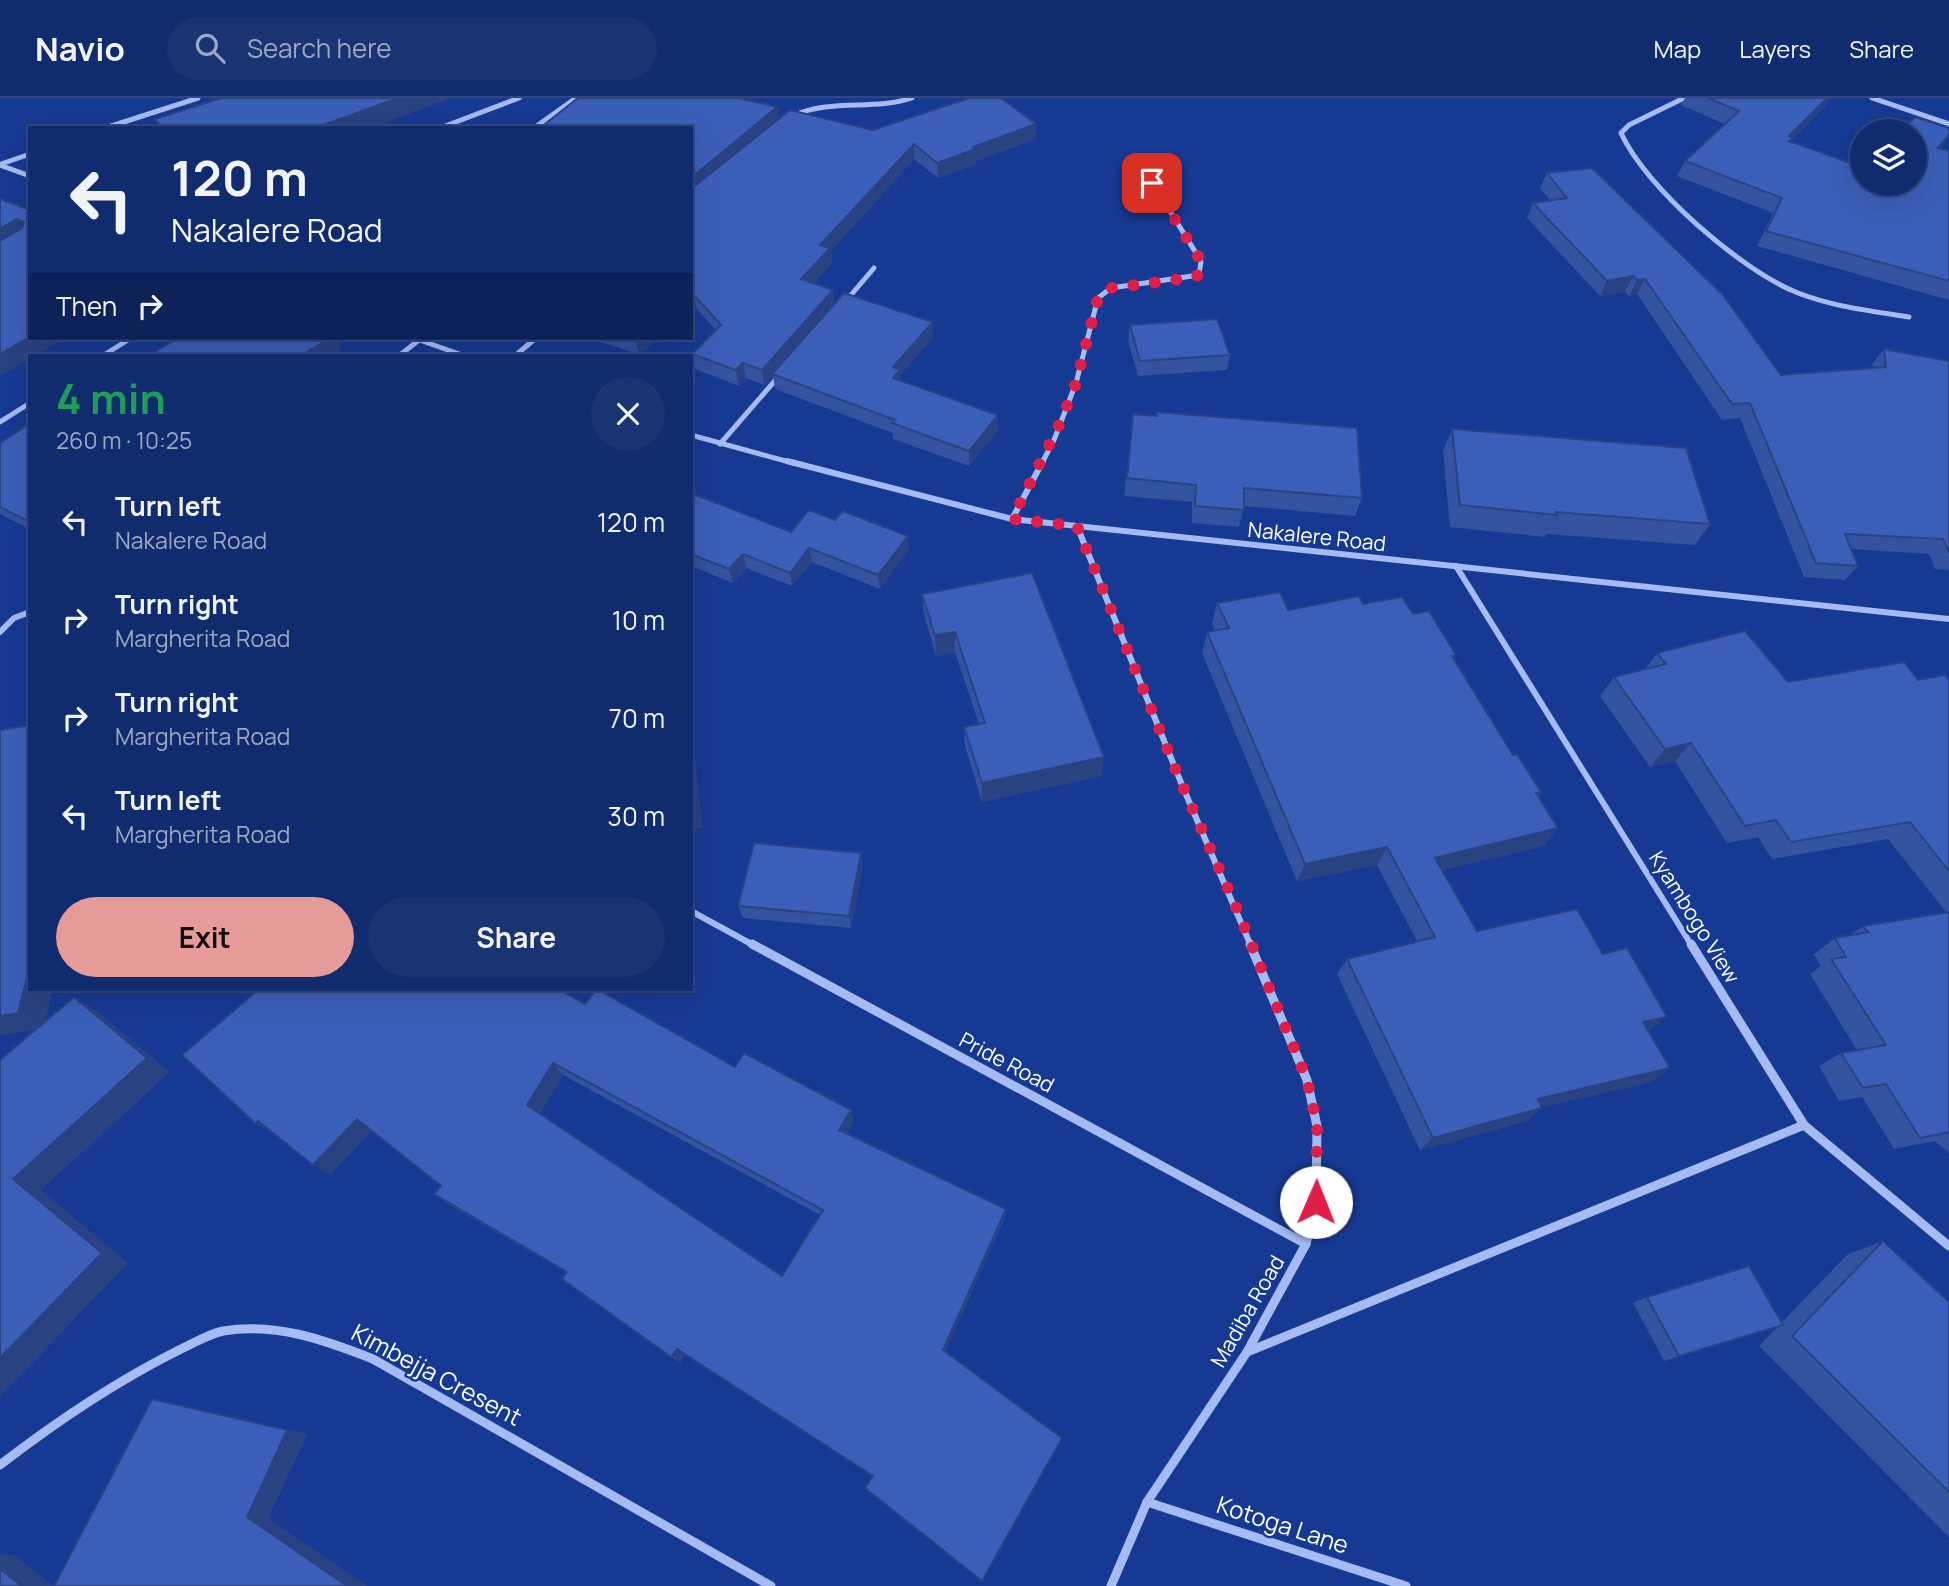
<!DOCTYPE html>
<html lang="en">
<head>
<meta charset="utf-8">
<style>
	:root { --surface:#102b6e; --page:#193373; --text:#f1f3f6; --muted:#9ca7c2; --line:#304781; --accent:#e69b98 }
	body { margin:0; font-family:Manrope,sans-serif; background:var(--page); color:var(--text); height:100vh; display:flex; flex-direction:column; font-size:26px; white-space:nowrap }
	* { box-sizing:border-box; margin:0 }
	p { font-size:23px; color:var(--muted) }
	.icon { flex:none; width:38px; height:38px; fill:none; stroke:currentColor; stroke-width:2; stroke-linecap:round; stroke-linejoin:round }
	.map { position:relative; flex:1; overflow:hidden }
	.details { position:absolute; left:28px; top:256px; width:665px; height:637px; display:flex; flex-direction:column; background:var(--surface); border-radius:0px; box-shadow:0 7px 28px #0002,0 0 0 2px var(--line) }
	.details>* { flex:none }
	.banner { position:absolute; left:28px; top:28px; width:665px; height:214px; border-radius:0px; box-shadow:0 7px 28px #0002,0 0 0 2px var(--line); background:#102b6e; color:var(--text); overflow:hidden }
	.fabs { position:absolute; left:1850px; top:21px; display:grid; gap:14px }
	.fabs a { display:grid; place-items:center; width:77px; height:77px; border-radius:50%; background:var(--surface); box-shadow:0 7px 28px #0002,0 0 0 2px var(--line); font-size:35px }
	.pin { position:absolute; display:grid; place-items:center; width:60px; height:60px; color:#fff; margin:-30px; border-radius:14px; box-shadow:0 4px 10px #0006 }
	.me { position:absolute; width:77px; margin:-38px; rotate:1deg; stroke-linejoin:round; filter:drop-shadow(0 0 5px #0008) }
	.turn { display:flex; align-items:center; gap:24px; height:147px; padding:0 28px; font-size:32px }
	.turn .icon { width:91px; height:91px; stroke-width:2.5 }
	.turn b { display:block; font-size:49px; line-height:60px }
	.then { display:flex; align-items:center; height:66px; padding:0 28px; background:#0003; gap:14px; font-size:26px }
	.round { display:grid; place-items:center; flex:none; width:74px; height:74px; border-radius:37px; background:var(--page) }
	.overview { display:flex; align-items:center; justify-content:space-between; height:119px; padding:0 28px }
	h1 { font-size:42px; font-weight:700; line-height:52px; color:#1e9e55 }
	.cta { display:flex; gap:14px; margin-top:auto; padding:14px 28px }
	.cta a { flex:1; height:80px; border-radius:42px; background:var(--accent); color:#111; font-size:28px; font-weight:700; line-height:80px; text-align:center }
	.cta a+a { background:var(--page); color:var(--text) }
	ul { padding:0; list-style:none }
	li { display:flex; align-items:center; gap:21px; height:98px; padding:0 28px }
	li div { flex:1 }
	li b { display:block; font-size:26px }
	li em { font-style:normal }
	header { display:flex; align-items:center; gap:42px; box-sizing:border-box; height:98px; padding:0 35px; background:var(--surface); border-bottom:2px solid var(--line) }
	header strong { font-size:33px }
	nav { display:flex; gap:38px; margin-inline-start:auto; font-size:24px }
	.search { width:490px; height:63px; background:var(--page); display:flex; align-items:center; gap:18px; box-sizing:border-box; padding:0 24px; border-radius:38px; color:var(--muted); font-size:26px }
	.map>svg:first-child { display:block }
</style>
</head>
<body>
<header>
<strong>Navio</strong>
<div class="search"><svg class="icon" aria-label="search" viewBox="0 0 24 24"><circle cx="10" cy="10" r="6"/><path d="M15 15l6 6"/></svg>Search here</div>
<nav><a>Map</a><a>Layers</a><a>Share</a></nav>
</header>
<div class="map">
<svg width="1949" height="1488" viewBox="0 0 1949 1488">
	<rect width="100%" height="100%" fill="#163993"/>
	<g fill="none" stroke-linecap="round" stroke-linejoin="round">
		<g stroke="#a5bbf1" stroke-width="5">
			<path d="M 1684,0 L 1629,27 L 1621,35 C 1646,90 1742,173 1798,195 C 1834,209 1872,213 1909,219"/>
			<path d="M 1872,0 L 1949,26"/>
			<path d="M 793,18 C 831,0 873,13 912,0"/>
			<path d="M 105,30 L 198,0"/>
			<path d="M 440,30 L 519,0"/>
			<path d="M 534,30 L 576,0"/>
			<path d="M 1,66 L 30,56"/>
			<path d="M 0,67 L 30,78"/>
			<path d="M 845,204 L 874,170"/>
			<path d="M 414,240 L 462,257"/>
			<path d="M 104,257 L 131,240"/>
			<path d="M 400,257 L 419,242"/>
			<path d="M 516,257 L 536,240"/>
			<path d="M 0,324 L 30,305"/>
			<path d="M 691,337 L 793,365"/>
			<path d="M 720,346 L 779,278"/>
			<path d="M 1042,365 L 1054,342 L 1076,285 L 1098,200 L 1111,190 L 1199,177 L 1201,163 L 1140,65"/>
		</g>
		<g stroke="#a5bbf1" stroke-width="6">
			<path d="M 787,363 L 1012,421 L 1949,521"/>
			<path d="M 1012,421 L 1043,363"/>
			<path d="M 1077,428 L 1182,687 L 1251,848"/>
			<path d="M 1456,468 L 1692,848"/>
			<path d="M 0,534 L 14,520 L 30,514"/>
			<path d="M 691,813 L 755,848"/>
		</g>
		<g stroke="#a5bbf1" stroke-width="9">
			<path d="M 752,846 L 1306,1146"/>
			<path d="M 1691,846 L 1804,1027 L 1949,1148"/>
			<path d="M 1247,1254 L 1804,1027"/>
			<path d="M 0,1367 C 57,1323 115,1284 179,1252 C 193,1246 208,1236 223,1233 C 275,1224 325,1242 373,1261 L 771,1488"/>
			<path d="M 1147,1404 L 1406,1488"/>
			<path d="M 1111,1488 L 1147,1404 L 1247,1254 L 1306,1146 L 1316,1104 L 1317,1028 L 1307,982 L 1250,846"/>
		</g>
	</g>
	<g fill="#33529f" fill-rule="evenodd">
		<path d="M 578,0 L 753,0 L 753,4 L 777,9 L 779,21 L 873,32 L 1036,26 L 1036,41 L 976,63 L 976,66 L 938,80 L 914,61 L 831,153 L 832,165 L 814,185 L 834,206 L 933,240 L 900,277 L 901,282 L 998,332 L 969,368 L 893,341 L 893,335 L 775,291 L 773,278 L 764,287 L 746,280 L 739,288 L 695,271 L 692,256 L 716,232 L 697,211 Z"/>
		<path d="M 1685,0 L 1830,0 L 1826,7 L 1790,44 L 1862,86 L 1914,33 L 1943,47 L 1940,51 L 1949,53 L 1949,202 L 1757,148 L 1773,115 L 1677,78 L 1685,63 L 1725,26 L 1681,7 Z"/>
		<path d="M 1547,75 L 1781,277 L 1873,270 L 1872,266 L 1884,251 L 1949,263 L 1949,472 L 1935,471 L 1929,456 L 1851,451 L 1858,468 L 1845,482 L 1804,479 L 1740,320 L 1722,322 L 1637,196 L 1629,198 L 1625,194 L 1600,198 L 1527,120 L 1533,105 L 1550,102 L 1540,90 Z"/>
		<path d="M 1130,227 L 1230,257 L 1227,272 L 1138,278 L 1128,243 Z"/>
		<path d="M 587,240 L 660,240 L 639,256 Z"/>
		<path d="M 1156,314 L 1362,400 L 1355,418 L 1244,408 L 1239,429 L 1192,425 L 1192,404 L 1124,398 L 1133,316 L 1155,318 Z"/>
		<path d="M 30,327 L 30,431 L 0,416 L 0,345 Z"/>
		<path d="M 1452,331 L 1710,426 L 1695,447 L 1547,436 L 1545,439 L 1450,429 L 1443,353 Z"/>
		<path d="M 691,402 L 791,434 L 909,451 L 880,491 L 812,464 L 792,488 L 746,470 L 733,485 L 691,468 Z"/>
		<path d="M 922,496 L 1104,659 L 1101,678 L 982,704 L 965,648 L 964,629 L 979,626 L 955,554 L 936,558 L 924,517 Z"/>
		<path d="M 1217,505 L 1288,512 L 1363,506 L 1413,516 L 1456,557 L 1454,561 L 1513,657 L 1541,694 L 1538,698 L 1558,730 L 1544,748 L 1442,772 L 1477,833 L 1649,933 L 1670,970 L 1651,984 L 1542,1009 L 1527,1023 L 1420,1052 L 1337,876 L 1347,861 L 1417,843 L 1377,767 L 1297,783 L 1202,555 L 1207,534 L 1215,533 L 1212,525 Z"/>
		<path d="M 1657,555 L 1788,584 L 1949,583 L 1949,1055 L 1935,1043 L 1894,1051 L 1862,999 L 1839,1003 L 1819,968 L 1841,955 L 1857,952 L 1810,876 L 1821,868 L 1814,856 L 1835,840 L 1850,837 L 1863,828 L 1946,814 L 1888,741 L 1772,761 L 1758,739 L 1727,745 L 1675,663 L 1650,669 L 1600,598 L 1614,579 L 1645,571 Z"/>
		<path d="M 863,767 L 851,830 L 743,820 L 738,808 Z"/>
		<path d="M 585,906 L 735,969 L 851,1012 L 854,1023 L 847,1035 L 1006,1111 L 1005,1120 L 945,1254 L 872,1378 L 685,1257 L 680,1265 L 567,1175 L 448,1106 L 434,1096 L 441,1088 L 371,1033 L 330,1077 L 274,1036 L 273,1036 L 255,1025 ZM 563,977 L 820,1117 L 782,1178 L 540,1015 Z"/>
		<path d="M 1883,1143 L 1949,1204 L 1949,1439 L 1759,1248 L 1778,1228 L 1664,1263 L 1633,1205 L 1647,1199 L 1782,1224 L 1848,1156 Z"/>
		<path d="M 152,1301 L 307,1336 L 268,1420 L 54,1488 Z"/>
	</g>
	<g fill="#294282">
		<path d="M 398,0 L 452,0 L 371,30 L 315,30 Z"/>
		<path d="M 736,0 L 753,0 L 754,7 Z"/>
		<path d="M 1827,0 L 1830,0 L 1826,7 L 1791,42 L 1784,55 L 1789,38 Z"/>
		<path d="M 777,9 L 779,24 L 691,98 L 691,80 Z"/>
		<path d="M 1036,26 L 1036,41 L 976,63 L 976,66 L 938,80 L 937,65 L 973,49 Z"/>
		<path d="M 1949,37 L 1943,47 L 1927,65 L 1938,50 Z"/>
		<path d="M 914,46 L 914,61 L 831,153 L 832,165 L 803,197 L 801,181 L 820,147 Z"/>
		<path d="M 17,121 L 28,136 L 0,152 L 0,131 Z"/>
		<path d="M 1633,178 L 1625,194 L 1600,198 L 1607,183 Z"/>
		<path d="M 1645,181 L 1637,196 L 1629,198 L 1637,182 Z"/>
		<path d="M 833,192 L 835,207 L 772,276 L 773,278 L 764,287 L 762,272 Z"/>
		<path d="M 693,196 L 697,211 L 691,215 L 691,197 Z"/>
		<path d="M 933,224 L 933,240 L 900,277 L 901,287 L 894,295 L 893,269 Z"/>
		<path d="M 30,239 L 30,240 L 66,240 L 36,257 L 30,257 L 30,261 L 0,278 L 0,256 Z"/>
		<path d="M 330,240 L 336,240 L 342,252 L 334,257 L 302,257 Z"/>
		<path d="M 637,240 L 660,240 L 639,256 L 635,241 Z"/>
		<path d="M 743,265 L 746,280 L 739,288 L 736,272 Z"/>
		<path d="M 998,317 L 998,332 L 969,368 L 969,353 Z"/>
		<path d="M 908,438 L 909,451 L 880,491 L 878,477 Z"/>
		<path d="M 809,450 L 812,464 L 792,488 L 790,475 Z"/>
		<path d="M 743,456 L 746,470 L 733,485 L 729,471 Z"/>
		<path d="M 955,534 L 955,554 L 936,558 L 935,537 Z"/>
		<path d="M 1691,645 L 1675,663 L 1650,669 L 1665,651 Z"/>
		<path d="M 691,656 L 696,669 L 703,730 L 691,732 Z"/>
		<path d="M 1104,659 L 1101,678 L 982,704 L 982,685 Z"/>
		<path d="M 1558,730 L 1544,748 L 1423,777 L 1435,760 Z"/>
		<path d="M 1387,749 L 1377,767 L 1297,783 L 1305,766 Z"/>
		<path d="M 861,755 L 863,767 L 851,830 L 849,818 Z"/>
		<path d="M 30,868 L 30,891 L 53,891 L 44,930 L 0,938 L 0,918 Z"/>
		<path d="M 74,899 L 98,914 L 170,974 L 41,1092 L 128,1165 L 0,1299 L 0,1260 L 13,1081 Z"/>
		<path d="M 1667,919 L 1649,933 L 1643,924 Z"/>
		<path d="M 553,965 L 563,977 L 538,1018 L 527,1007 Z"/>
		<path d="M 1670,970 L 1651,984 L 1522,1014 L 1538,1001 Z"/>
		<path d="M 1542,1010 L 1527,1023 L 1420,1052 L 1433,1040 Z"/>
		<path d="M 851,1012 L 854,1023 L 843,1043 L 839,1032 Z"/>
		<path d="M 357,1021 L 372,1032 L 330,1077 L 313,1067 Z"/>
		<path d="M 258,1023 L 276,1034 L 273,1036 L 255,1025 Z"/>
		<path d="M 1006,1111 L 1005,1120 L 944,1258 L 943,1252 Z"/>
		<path d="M 677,1251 L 685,1257 L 680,1265 L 671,1259 Z"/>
		<path d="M 287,1332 L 307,1336 L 268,1420 L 367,1488 L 347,1488 L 247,1419 Z"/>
		<path d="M 0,1456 L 14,1457 L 54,1488 L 22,1488 L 0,1471 Z"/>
	</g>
	<g fill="#3b5fb9" stroke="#294282" stroke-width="2" fill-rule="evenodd">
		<path d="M 222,0 L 398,0 L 315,30 L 162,30 L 155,21 Z"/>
		<path d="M 578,0 L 738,0 L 777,9 L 691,80 L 691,30 L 540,30 Z"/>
		<path d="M 969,0 L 1001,0 L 1036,26 L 973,49 L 976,51 L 937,65 L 914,46 L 820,147 L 830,150 L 801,181 L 833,192 L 762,272 L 743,265 L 736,272 L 692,256 L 721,227 L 693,196 L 691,197 L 691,91 L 790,12 L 873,32 Z"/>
		<path d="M 1708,0 L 1827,0 L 1789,38 L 1793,40 L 1789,43 L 1862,69 L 1862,86 L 1914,86 L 1914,33 L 1901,33 L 1915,19 L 1949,30 L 1949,37 L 1938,50 L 1949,53 L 1949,183 L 1766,133 L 1782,100 L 1685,63 L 1739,13 Z"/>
		<path d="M 1592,70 L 1722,196 L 1781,277 L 1886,269 L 1884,251 L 1949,263 L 1949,455 L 1943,441 L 1845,436 L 1858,468 L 1816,465 L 1750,305 L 1732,306 L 1645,181 L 1637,182 L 1633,178 L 1607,183 L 1533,105 L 1567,100 L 1547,75 Z"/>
		<path d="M 0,101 L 30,112 L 30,239 L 0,256 L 0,143 L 22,130 L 24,124 L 17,121 L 0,131 Z"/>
		<path d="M 844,195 L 933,224 L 893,269 L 900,272 L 893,280 L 998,317 L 969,353 L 892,325 L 895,322 L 772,276 Z"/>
		<path d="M 1217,221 L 1230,257 L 1140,263 L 1130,227 Z"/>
		<path d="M 178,240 L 330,240 L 302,257 L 150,257 Z"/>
		<path d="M 1156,314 L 1357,330 L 1362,400 L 1244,390 L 1244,412 L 1195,408 L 1196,387 L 1127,380 L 1133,316 L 1157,318 Z"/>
		<path d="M 29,326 L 30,327 L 30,424 L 0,409 L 0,345 Z"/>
		<path d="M 1452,331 L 1686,350 L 1710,426 L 1556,414 L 1557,417 L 1460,407 Z"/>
		<path d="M 696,397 L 791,434 L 809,412 L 835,422 L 843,413 L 908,438 L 878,477 L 809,450 L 790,475 L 743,456 L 729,471 L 691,456 L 691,402 Z"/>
		<path d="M 1032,475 L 1104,659 L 982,685 L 964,629 L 985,625 L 955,534 L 935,537 L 922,496 Z"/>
		<path d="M 1280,494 L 1288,512 L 1359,498 L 1363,506 L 1402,499 L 1413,516 L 1429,513 L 1456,557 L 1452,558 L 1513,657 L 1517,656 L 1541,694 L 1536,695 L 1558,730 L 1435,760 L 1477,833 L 1577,811 L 1603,856 L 1627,850 L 1667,919 L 1643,924 L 1670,970 L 1538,1001 L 1542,1010 L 1433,1040 L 1347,861 L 1435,839 L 1387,749 L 1305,766 L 1207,534 L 1229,530 L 1217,505 Z"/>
		<path d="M 1745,533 L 1788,584 L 1904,564 L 1918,582 L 1945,577 L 1949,583 L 1949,773 L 1910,724 L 1791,744 L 1776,722 L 1745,728 L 1691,645 L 1665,651 L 1614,579 L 1666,566 L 1657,555 Z"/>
		<path d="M 30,627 L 30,868 L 18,915 L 0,918 L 0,632 Z"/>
		<path d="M 691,668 L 696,711 L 691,712 Z"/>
		<path d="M 754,745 L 861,755 L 849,818 L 738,808 Z"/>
		<path d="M 1949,814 L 1949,1034 L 1920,1040 L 1886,986 L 1863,990 L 1841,955 L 1886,947 L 1831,861 L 1846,859 L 1835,840 L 1868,834 L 1863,828 Z"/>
		<path d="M 259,891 L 558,891 L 585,906 L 597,891 L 735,969 L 744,955 L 851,1012 L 839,1032 L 1006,1111 L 943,1252 L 1062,1340 L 982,1483 L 865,1390 L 873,1378 L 677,1251 L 671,1259 L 562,1181 L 567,1174 L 434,1096 L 441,1088 L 357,1021 L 313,1067 L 258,1023 L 255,1025 L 182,957 ZM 553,965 L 823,1112 L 782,1178 L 527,1007 Z"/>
		<path d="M 74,899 L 147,960 L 13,1081 L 102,1155 L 0,1260 L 0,962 Z"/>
		<path d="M 1883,1143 L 1949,1204 L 1949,1394 L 1792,1238 Z"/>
		<path d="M 1749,1168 L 1783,1227 L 1679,1258 L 1647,1199 Z"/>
		<path d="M 152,1301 L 287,1332 L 247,1419 L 347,1488 L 54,1488 Z"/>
		<path d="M 0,1471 L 22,1488 L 0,1488 Z"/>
	</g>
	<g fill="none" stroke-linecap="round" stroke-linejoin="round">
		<path stroke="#e11d48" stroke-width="12" stroke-dasharray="0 21.6" d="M 1152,85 L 1201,163 L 1199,177 L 1190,180 L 1111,190 L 1098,200 L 1076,285 L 1061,323 L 1012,421 L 1077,428 L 1182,687 L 1236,809 L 1307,982 L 1317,1028 L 1316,1104"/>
	</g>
	<g text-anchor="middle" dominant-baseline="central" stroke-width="5" stroke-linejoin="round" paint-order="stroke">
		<g font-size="21" fill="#fff" stroke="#163993">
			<text transform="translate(1317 438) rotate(6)">Nakalere Road</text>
			<text transform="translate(1695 819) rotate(58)">Kyambogo View</text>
			<text transform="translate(1007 964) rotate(28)">Pride Road</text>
			<text transform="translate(1247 1213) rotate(-60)">Madiba Road</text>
		</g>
		<g font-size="24" fill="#fff" stroke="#163993">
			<text transform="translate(437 1276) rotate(28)">Kimbejja Cresent</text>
			<text transform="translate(1283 1426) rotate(18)">Kotoga Lane</text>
		</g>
	</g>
</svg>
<div class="fabs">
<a><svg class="icon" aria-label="layers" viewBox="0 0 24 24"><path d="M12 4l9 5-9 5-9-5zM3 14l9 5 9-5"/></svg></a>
</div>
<div class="pin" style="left:1152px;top:85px;background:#d93025"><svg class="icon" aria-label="arrive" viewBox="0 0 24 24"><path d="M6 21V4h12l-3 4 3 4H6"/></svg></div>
<svg class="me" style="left:1316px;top:1104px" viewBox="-20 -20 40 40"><circle r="19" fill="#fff"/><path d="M0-13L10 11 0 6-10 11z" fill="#e11d48"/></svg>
<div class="banner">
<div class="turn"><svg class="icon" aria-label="left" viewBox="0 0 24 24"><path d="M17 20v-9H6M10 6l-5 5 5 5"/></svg><div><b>120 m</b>Nakalere Road</div></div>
<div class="then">Then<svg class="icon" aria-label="right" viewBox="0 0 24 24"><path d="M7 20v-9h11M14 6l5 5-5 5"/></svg></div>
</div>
<section class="details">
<div class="overview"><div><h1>4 min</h1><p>260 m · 10:25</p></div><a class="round"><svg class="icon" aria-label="close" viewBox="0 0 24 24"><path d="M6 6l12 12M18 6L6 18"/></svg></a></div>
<ul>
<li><svg class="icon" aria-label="left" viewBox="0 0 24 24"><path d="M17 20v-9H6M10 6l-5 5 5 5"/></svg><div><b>Turn left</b><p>Nakalere Road</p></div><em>120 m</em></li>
<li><svg class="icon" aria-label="right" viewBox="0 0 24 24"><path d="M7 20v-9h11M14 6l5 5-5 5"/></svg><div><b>Turn right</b><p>Margherita Road</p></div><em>10 m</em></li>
<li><svg class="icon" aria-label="right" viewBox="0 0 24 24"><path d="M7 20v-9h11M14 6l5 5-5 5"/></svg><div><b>Turn right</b><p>Margherita Road</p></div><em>70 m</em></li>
<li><svg class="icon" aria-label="left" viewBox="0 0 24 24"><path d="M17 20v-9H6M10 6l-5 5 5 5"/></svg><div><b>Turn left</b><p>Margherita Road</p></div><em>30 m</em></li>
</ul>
<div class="cta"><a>Exit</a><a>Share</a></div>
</section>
</div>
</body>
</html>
